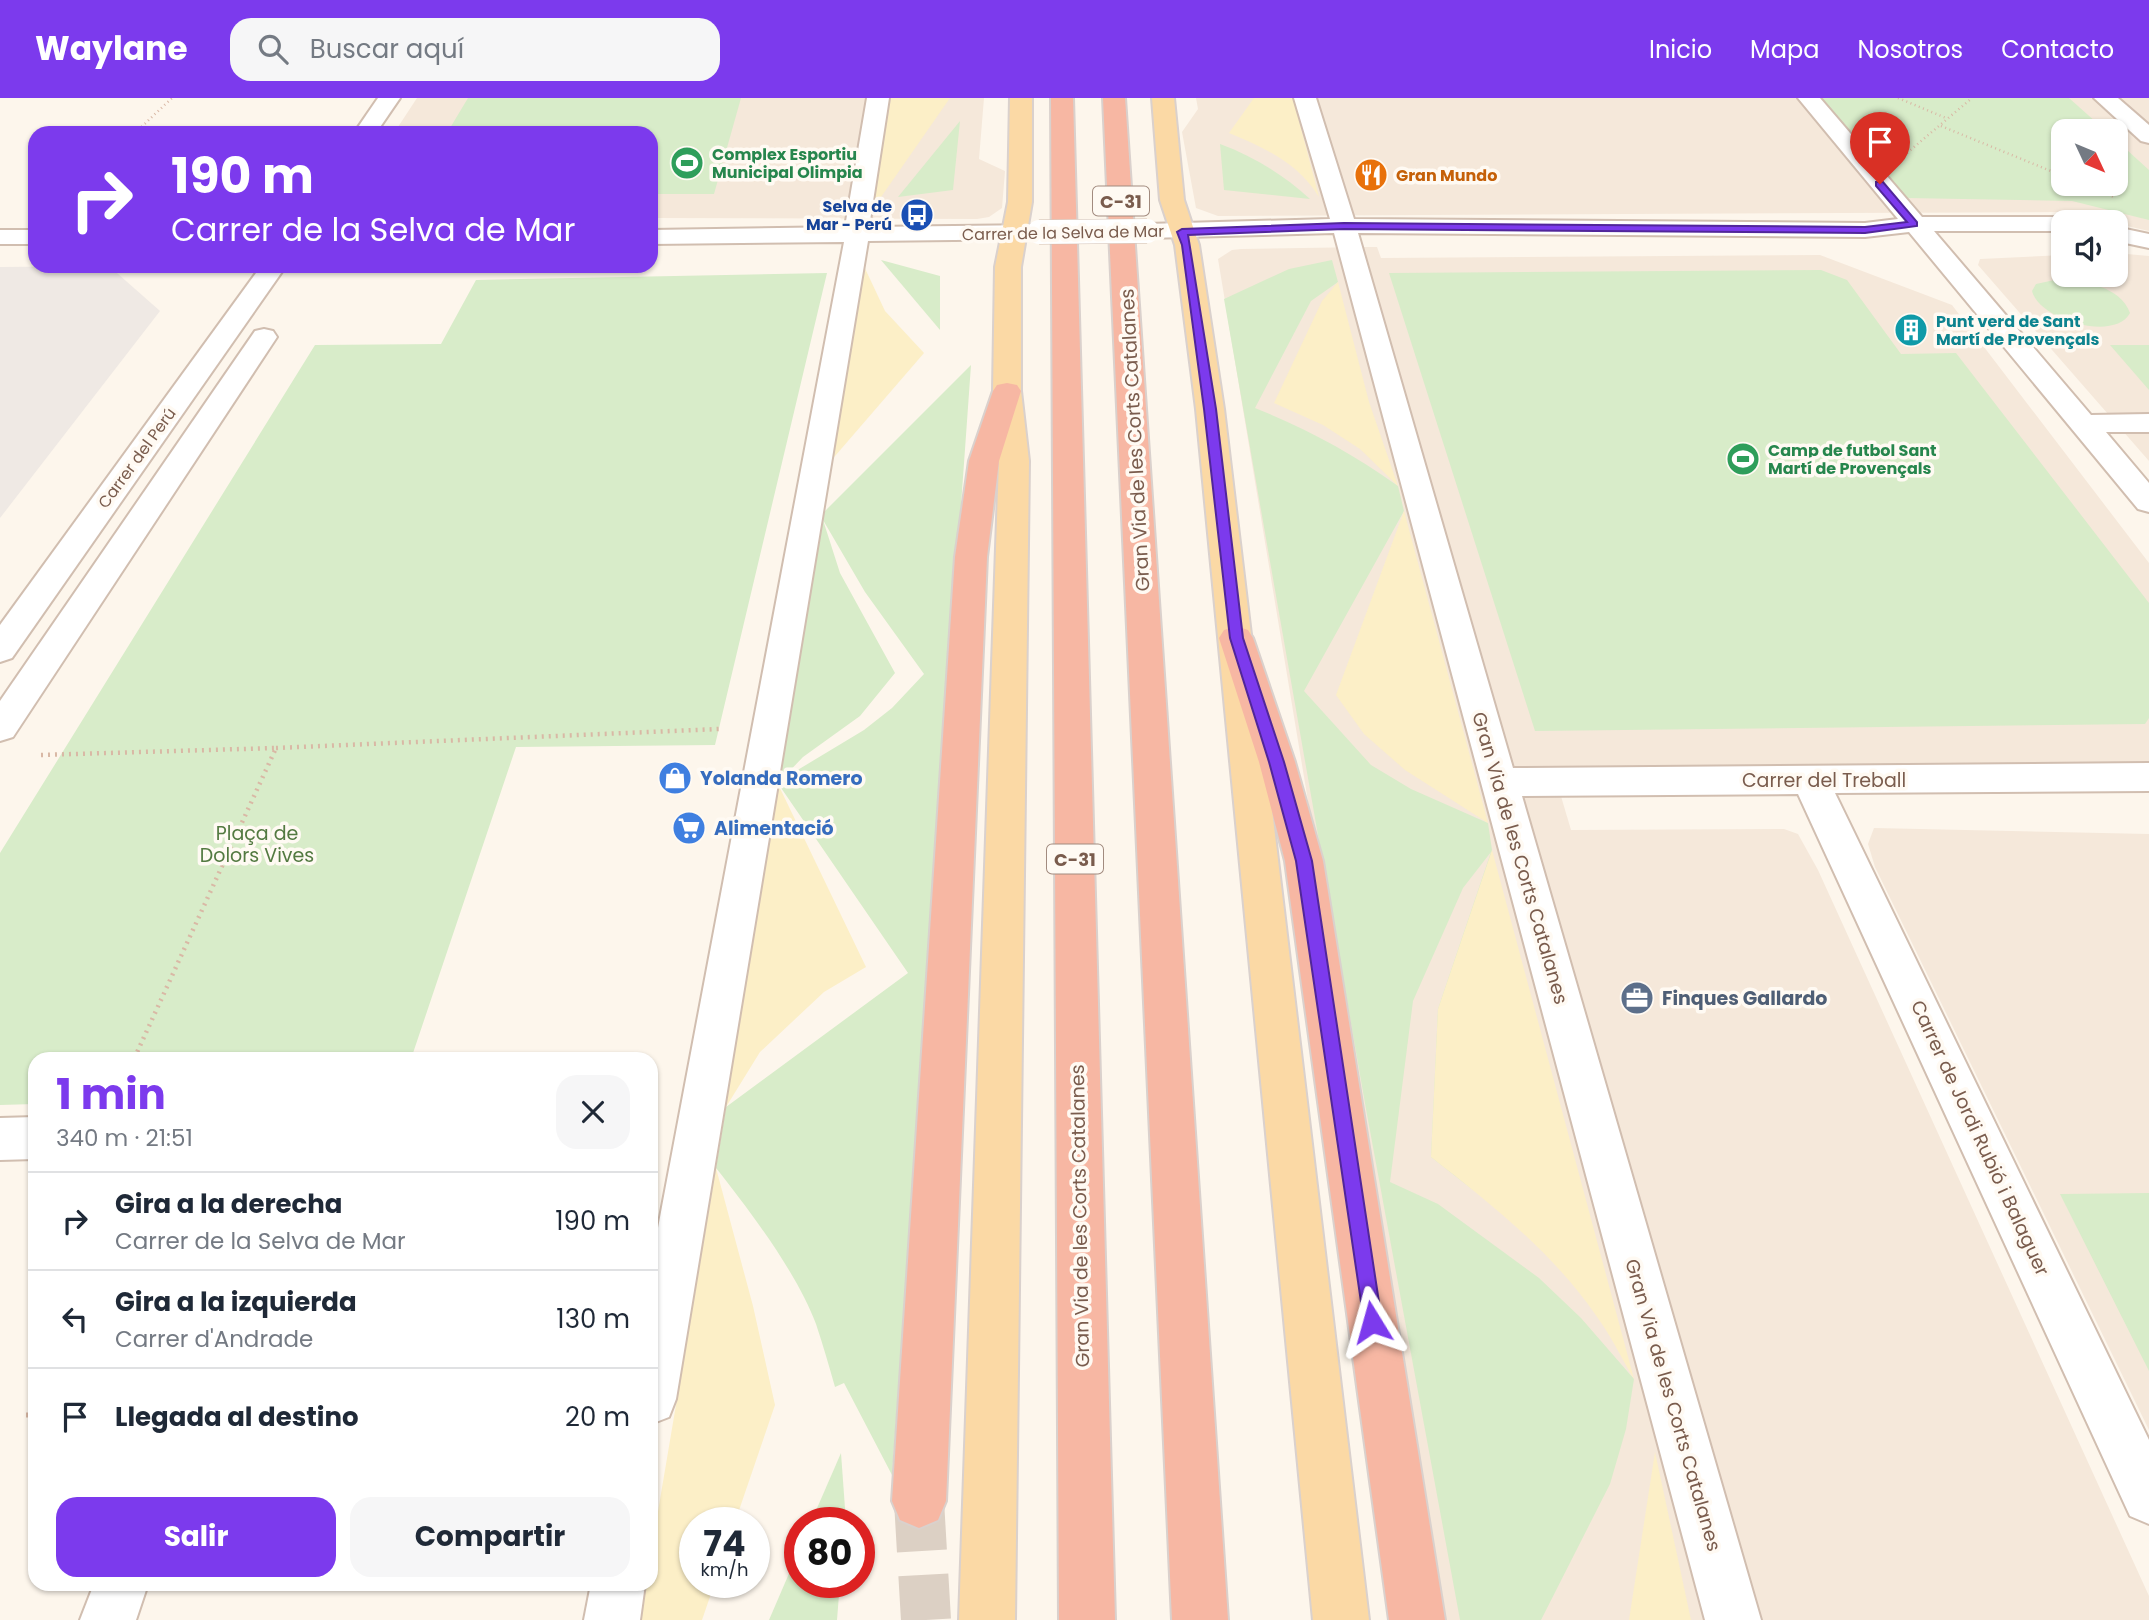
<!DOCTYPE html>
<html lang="es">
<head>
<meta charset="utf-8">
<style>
	:root { --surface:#fff; --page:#f6f6f7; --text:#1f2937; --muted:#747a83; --line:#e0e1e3; --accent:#7c3aed }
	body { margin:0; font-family:Poppins,sans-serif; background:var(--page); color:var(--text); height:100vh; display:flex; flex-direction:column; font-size:26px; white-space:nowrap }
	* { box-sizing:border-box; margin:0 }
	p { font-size:23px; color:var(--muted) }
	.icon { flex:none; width:38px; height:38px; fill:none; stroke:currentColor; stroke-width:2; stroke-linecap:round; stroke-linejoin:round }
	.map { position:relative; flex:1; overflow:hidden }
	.sheet { position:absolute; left:28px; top:954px; width:630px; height:539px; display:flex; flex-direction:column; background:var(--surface); border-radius:21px; box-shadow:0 2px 5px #0004 }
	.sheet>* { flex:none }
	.hud { position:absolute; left:28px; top:28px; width:630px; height:147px; border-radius:21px; box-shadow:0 2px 5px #0004; background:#7c3aed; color:#fff; overflow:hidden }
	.needle { width:46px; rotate:134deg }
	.fabs { position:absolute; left:2051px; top:21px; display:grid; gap:14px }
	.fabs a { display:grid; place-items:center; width:77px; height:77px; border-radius:14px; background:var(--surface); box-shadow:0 2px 5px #0004; font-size:35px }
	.speed { position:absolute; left:679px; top:1409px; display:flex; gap:14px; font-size:35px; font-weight:700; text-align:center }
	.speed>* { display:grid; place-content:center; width:91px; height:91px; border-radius:50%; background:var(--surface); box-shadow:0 2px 5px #0004; line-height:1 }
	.speed small { font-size:18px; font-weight:400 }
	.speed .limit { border:10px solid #d22; background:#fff; color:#111 }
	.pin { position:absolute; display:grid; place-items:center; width:60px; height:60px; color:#fff; margin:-72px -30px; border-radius:50% 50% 50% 0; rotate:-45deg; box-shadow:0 0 7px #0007 }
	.pin .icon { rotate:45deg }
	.me { position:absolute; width:77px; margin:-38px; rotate:352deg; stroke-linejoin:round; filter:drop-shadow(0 0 5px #0008) }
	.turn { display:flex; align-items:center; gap:24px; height:147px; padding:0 28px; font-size:32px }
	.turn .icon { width:91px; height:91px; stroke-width:2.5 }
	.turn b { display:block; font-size:49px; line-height:60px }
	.round { display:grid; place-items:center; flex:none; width:74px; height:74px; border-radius:21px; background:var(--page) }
	.head { display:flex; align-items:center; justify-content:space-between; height:119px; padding:0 28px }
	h1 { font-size:42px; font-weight:700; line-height:52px; color:var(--accent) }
	.button { display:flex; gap:14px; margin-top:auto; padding:14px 28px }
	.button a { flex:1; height:80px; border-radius:21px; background:var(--accent); color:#fff; font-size:28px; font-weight:700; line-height:80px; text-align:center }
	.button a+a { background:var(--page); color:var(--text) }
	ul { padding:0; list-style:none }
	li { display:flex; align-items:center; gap:21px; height:98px; padding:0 28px; border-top:2px solid var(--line) }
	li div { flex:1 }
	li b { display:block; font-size:26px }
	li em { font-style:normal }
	header { display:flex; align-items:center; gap:42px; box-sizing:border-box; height:98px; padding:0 35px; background:var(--accent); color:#fff }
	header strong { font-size:33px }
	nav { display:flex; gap:38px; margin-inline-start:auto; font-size:24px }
	.search { width:490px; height:63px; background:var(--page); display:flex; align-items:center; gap:18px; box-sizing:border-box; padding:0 24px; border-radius:21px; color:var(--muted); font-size:26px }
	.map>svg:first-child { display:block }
</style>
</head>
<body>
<header>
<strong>Waylane</strong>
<div class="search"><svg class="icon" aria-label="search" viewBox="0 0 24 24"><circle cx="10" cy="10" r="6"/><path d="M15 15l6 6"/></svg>Buscar aquí</div>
<nav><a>Inicio</a><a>Mapa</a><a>Nosotros</a><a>Contacto</a></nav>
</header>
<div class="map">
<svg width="2149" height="1522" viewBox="0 0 2149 1522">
	<rect width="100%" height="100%" fill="#fdf6ec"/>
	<g fill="#f5e8da" fill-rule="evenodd">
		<path d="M 417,0 L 984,0 L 979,61 L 1005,73 L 1002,110 L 989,119 L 977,121 L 651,120 L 651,35 L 394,35 Z"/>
		<path d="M 1196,0 L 2149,0 L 2149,133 L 2065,114 L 1218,118 L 1196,110 L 1182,34 L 1198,11 ZM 2063,33 L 2116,33 L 2116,86 L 2063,86 Z"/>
		<path d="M 1366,149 L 1377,149 L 1381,160 L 1820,157 L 1952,207 L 2149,465 L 2149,666 L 1555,678 L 1571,732 L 1784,731 L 1798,736 L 1818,772 L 2149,1498 L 2149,1522 L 1444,1522 L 1218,161 L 1232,152 L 1241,151 Z"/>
		<path d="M 2116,155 L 2149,158 L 2149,363 L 1978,167 L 1980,161 L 2063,157 L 2063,177 L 2116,177 Z"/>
		<path d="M 1874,730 L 2149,736 L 2149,1332 L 1875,769 L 1868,746 Z"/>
	</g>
	<path fill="#efe9e4" d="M 109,168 L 160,213 L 0,420 L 0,169 Z"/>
	<g fill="#d8ecc9" fill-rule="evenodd">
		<path d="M 468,0 L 741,0 L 714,96 L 651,96 L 651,35 L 447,35 Z"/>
		<path d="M 1822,0 L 2069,0 L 2106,33 L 2063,33 L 2063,86 L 2116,86 L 2116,42 L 2149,72 L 2149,122 L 2072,103 L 1906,100 Z"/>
		<path d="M 960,23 L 953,92 L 898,99 Z"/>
		<path d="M 1220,46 C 1253,58 1284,77 1310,101 L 1224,92 Z"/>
		<path d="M 881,162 L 940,178 L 940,232 Z"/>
		<path d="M 1332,162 L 1338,184 L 1311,203 L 1255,310 C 1307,331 1352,355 1398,388 L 1404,413 L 1304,593 L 1371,667 L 1411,691 L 1488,725 L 1492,752 L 1473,1092 L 1431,1059 L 1438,911 L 1491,754 L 1463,790 L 1413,903 L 1390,1084 L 1438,1106 L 1539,1180 L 1581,1220 L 1634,1281 L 1626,1331 L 1610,1386 L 1541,1522 L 1460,1522 L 1366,1011 L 1224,201 L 1289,171 Z"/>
		<path d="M 1821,172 L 1847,182 L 1901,256 L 1956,255 L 2149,505 L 2149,620 L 2145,626 L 1535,633 L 1389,175 Z"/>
		<path d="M 827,175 L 715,647 L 516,649 L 411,961 L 35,961 L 35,1006 L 0,1007 L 0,755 L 315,247 L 441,246 L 476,182 Z"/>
		<path d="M 2059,181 C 2084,183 2120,188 2130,215 C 2115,244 2039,222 2032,193 L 2036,186 Z"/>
		<path d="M 2110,247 L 2149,247 L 2149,292 Z"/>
		<path d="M 971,267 L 892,1377 L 844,1285 L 835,1289 C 829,1268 823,1247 816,1226 C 797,1175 750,1113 716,1070 L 726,1009 L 908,875 L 777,684 L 821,417 ZM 823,422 L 865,494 L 924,576 L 892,610 L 864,632 L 781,682 L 803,659 L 860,618 L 895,575 L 840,475 Z"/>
		<path d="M 2149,1095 L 2149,1273 L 2060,1096 Z"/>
		<path d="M 841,1355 L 846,1424 L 811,1424 Z"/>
		<path d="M 800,1450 L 800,1484 L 840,1484 L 837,1522 L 769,1522 Z"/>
	</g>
	<g fill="#fcefc7">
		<path d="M 891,0 L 950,0 L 872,112 Z"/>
		<path d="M 1254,0 L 1293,0 L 1319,99 C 1298,65 1265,50 1229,35 Z"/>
		<path d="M 862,164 L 885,213 L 924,255 L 829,365 Z"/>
		<path d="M 1338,184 L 1369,304 L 1398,388 L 1360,351 L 1323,327 L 1274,305 L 1322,203 Z"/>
		<path d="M 1404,413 L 1488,725 L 1405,672 L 1364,636 L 1336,597 Z"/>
		<path d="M 777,684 L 866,869 L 824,894 L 760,954 L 726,1009 Z"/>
		<path d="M 1492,752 L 1634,1281 C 1621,1259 1610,1236 1595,1216 C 1552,1154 1490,1105 1431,1059 L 1438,911 Z"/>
		<path d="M 716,1070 L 753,1208 L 775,1307 L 735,1424 L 695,1424 L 695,1484 L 715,1484 L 702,1522 L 640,1522 L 646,1486 L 651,1486 L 651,1455 Z"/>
		<path d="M 1655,1354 L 1691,1522 L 1629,1522 Z"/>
	</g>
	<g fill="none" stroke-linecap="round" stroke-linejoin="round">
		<path stroke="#dcd0c4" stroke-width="50" stroke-dasharray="50 24" stroke-linecap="butt" d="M 919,1403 L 926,1522"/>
		<defs>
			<g id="minor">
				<path d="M 378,0 L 400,0 L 376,35 L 354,35 Z"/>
				<path d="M 867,0 L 889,0 L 869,129 L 1039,127 L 1048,129 L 1051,134 L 1048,139 L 1039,141 L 868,143 L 676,1301 L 669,1319 L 651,1326 L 651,1167 L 844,144 L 651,146 L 651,132 L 845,129 Z"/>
				<path d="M 1294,0 L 1316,0 L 1354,121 L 1865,125 L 1898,121 L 1798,0 L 1820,0 L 1922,119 L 2063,119 L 2074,124 L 2063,124 L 2063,133 L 1934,133 L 2091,317 L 2149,316 L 2149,334 L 2106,334 L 2149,385 L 2149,414 L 2138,411 L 1909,134 L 1865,139 L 1358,135 L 1513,670 L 2149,665 L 2149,693 L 1835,695 L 2149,1342 L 2149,1426 L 2130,1418 L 1798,696 L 1522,698 L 1761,1522 L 1705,1522 L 1334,135 L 1147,140 L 1138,138 L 1135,133 L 1138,128 L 1147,126 L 1330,121 Z"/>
				<path d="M 2094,0 L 2118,0 L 2149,27 L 2149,45 L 2141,43 Z"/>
				<path d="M 2116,129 L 2149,136 L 2149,150 L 2116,143 Z"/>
				<rect x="0" y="132" width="35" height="14"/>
				<path d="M 261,168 L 286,168 L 12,560 L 0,564 L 0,527 Z"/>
				<path d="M 264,231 L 273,233 L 277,239 L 13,639 L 0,643 L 0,603 L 255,233 Z"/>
				<path d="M 35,1019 L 35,1061 L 0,1062 L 0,1020 Z"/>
				<path d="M 94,1486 L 148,1486 L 136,1522 L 80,1522 Z"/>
				<path d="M 591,1486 L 645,1486 L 640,1522 L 584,1522 Z"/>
			</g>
			<g id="major">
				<path d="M 1010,0 L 1032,0 L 1032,104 L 1021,169 L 1021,293 L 1029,363 L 1015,1522 L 959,1522 L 999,363 L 993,293 L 995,169 L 1008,104 Z"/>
				<path d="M 1152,0 L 1174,0 L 1184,102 L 1199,147 L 1224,311 L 1369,1522 L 1313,1522 L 1196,311 L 1175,147 L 1160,102 Z"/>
			</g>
			<g id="highway">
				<path d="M 1051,0 L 1073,0 L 1115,1522 L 1059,1522 Z"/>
				<path d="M 1103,0 L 1125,0 L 1228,1522 L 1172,1522 Z"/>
				<path d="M 1007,285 L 1017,287 L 1021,293 L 999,363 L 987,459 L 946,1403 L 938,1422 L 919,1430 L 900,1422 L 892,1403 L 955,459 L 969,363 L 993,293 L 997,287 Z"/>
				<path d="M 1236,528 L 1248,532 L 1253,540 L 1295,664 L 1323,763 L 1445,1522 L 1389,1522 L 1285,763 L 1259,664 L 1219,540 L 1224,532 Z"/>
			</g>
		</defs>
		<use href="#minor" stroke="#d1beb0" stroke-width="4"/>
		<use href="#major" stroke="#dad1cd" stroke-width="4"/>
		<use href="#highway" stroke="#dad1cd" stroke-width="4"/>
		<g stroke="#d9b8a5" stroke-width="2.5" stroke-dasharray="1 3.5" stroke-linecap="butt">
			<path d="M 1898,0 L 1946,20"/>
			<path d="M 1941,28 L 2063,78"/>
			<path d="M 135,35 L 172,0"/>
			<path d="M 1907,55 L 1972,0"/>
			<path d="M 2083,86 L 2116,100"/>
			<path d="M 171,168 L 219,170"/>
		</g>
		<g stroke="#d9b8a5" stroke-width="4.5" stroke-dasharray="2 5" stroke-linecap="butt">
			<path d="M 276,650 L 719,631"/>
			<path d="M 41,657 L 276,650 L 134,961"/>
		</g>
		<path stroke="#d9b8a5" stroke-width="5" stroke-dasharray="2.5 7" stroke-linecap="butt" d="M 26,1317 L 35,1317"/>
		<use href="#minor" fill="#fff" fill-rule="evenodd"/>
		<use href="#major" fill="#fbd9a5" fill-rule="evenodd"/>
		<use href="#highway" fill="#f7b7a3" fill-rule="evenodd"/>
		<defs>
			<path id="minor-bridge" d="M 1039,134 L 1147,133"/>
		</defs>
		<use href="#minor-bridge" stroke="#d1beb0" stroke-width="25" stroke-linecap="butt"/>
		<use href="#minor-bridge" stroke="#fff" stroke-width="24"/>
	</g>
	<path fill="#7c3aed" stroke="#51269a" stroke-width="2" d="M 1876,84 L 1883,84 L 1917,124 L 1917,128 L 1865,135 L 1344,131 L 1188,137 L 1216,311 L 1243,540 L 1284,664 L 1312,763 L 1382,1224 L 1380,1231 L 1372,1234 L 1365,1231 L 1296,763 L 1269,664 L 1230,540 L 1204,311 L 1182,147 L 1177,134 L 1182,131 L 1344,125 L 1865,129 L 1907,124 L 1876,88 Z"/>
	<defs>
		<symbol id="stadium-disc" viewBox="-11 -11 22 22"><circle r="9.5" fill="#2e9e5b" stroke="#fffaf3"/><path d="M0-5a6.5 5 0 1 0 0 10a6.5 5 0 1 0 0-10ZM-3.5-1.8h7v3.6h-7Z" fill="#fff"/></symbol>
		<symbol id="restaurant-disc" viewBox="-11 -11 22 22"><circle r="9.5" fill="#e8710a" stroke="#fffaf3"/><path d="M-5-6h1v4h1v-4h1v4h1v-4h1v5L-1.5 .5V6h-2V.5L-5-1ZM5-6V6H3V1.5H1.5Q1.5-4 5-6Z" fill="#fff"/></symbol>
		<symbol id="bus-disc" viewBox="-11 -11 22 22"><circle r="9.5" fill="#1a4fb4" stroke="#fffaf3"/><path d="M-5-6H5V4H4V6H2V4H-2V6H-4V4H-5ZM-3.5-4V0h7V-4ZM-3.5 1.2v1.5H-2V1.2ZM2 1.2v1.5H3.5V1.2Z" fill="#fff"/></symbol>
		<symbol id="building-disc" viewBox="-11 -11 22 22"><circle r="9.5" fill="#0f9aa8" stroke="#fffaf3"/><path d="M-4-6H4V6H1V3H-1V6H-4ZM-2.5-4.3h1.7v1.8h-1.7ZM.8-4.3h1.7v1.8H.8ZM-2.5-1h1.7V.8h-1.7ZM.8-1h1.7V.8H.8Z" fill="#fff"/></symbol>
		<symbol id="shop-disc" viewBox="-11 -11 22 22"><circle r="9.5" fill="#3f7fe0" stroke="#fffaf3"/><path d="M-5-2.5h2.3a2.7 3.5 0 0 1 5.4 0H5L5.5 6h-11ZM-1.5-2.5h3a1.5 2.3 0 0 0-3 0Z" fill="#fff"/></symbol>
		<symbol id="supermarket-disc" viewBox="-11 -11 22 22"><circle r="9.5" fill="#3f7fe0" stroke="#fffaf3"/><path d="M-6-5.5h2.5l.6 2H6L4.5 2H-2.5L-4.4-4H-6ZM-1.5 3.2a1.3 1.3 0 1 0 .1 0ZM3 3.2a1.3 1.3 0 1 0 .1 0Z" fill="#fff"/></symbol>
		<symbol id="office-disc" viewBox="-11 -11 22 22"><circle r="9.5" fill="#5c6f8a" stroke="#fffaf3"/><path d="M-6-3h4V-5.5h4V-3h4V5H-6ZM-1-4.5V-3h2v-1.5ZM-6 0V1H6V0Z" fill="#fff"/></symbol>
	</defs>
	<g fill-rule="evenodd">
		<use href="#stadium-disc" x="668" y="46" width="38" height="38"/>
		<use href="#restaurant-disc" x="1352" y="58" width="38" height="38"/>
		<use href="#bus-disc" x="898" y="98" width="38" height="38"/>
		<use href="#building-disc" x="1892" y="213" width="38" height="38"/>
		<use href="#stadium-disc" x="1724" y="342" width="38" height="38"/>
		<use href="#shop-disc" x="656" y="661" width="38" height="38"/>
		<use href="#supermarket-disc" x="670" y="711" width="38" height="38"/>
		<use href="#office-disc" x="1618" y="881" width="38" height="38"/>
	</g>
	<g text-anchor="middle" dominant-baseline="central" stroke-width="7" stroke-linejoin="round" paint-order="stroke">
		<g font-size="16" font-weight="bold" fill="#27864d" stroke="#fffaf3" text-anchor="start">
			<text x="712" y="56">Complex Esportiu<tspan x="712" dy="18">Municipal Olimpia</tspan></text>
			<text x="1768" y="352">Camp de futbol Sant<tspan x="1768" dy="18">Martí de Provençals</tspan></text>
		</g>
		<g font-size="16" font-weight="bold" fill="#c56008" stroke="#fffaf3" text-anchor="start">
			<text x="1396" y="77">Gran Mundo</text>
		</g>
		<g font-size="16" font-weight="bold" fill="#164399" stroke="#fffaf3" text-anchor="end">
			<text x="892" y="108">Selva de<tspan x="892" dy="18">Mar - Perú</tspan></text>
		</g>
		<g font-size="16" fill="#7a5c4d" stroke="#fffaf3">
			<text transform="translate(1063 135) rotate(-1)">Carrer de la Selva de Mar</text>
			<text transform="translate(137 360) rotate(-54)">Carrer del Perú</text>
		</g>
		<g font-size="16" font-weight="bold" fill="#0d838f" stroke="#fffaf3" text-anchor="start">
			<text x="1936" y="223">Punt verd de Sant<tspan x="1936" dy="18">Martí de Provençals</tspan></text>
		</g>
		<g fill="#fffaf3" stroke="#a28b7f" stroke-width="2">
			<rect x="1093" y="88.5" width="56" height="29" rx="5"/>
			<rect x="1047" y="746.5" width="56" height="29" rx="5"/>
		</g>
		<g font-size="18" font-weight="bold" fill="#7a5c4d">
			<text x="1121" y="103">C-31</text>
			<text x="1075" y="761">C-31</text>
		</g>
		<g font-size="19" fill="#7a5c4d" stroke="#fffaf3">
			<text transform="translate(1135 342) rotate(-93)">Gran Via de les Corts Catalanes</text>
			<text x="1824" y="682">Carrer del Treball</text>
			<text transform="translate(1520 760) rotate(74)">Gran Via de les Corts Catalanes</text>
			<text transform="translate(1980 1040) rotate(65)">Carrer de Jordi Rubió i Balaguer</text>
			<text transform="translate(1080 1118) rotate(-91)">Gran Via de les Corts Catalanes</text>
			<text transform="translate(1673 1307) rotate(74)">Gran Via de les Corts Catalanes</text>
		</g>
		<g font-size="19" font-weight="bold" fill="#366cbe" stroke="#fffaf3" text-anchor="start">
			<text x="700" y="680">Yolanda Romero</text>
			<text x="714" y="730">Alimentació</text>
		</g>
		<g font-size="19" fill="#537a41" stroke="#fffaf3">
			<text x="257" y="735">Plaça de<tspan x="257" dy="22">Dolors Vives</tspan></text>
		</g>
		<g font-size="19" font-weight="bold" fill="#4e5e75" stroke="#fffaf3" text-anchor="start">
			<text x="1662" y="900">Finques Gallardo</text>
		</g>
	</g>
</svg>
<div class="fabs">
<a><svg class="needle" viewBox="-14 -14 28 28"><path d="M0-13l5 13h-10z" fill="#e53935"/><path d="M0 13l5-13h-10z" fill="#747a83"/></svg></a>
<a><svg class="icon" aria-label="sound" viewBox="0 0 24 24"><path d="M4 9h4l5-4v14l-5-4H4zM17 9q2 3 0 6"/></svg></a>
</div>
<div class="speed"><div>74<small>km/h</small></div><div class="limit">80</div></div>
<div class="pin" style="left:1880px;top:86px;background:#d93025"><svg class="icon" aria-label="arrive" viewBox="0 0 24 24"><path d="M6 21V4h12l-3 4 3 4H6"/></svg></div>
<svg class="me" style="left:1372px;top:1224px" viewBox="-20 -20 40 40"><path d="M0-17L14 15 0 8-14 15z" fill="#7c3aed" stroke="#fff" stroke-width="4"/></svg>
<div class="hud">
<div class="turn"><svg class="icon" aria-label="right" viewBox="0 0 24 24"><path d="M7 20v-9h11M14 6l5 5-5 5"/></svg><div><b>190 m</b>Carrer de la Selva de Mar</div></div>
</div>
<section class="sheet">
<div class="head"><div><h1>1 min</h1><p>340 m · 21:51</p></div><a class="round"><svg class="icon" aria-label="close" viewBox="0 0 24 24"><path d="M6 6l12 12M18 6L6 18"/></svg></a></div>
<ul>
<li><svg class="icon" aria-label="right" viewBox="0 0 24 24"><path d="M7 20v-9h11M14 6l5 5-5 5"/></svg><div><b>Gira a la derecha</b><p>Carrer de la Selva de Mar</p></div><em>190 m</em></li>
<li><svg class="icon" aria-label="left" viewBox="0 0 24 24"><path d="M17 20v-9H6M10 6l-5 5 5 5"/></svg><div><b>Gira a la izquierda</b><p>Carrer d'Andrade</p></div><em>130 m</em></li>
<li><svg class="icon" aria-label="arrive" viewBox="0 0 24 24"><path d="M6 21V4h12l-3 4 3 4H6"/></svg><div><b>Llegada al destino</b></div><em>20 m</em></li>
</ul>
<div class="button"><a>Salir</a><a>Compartir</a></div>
</section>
</div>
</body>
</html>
